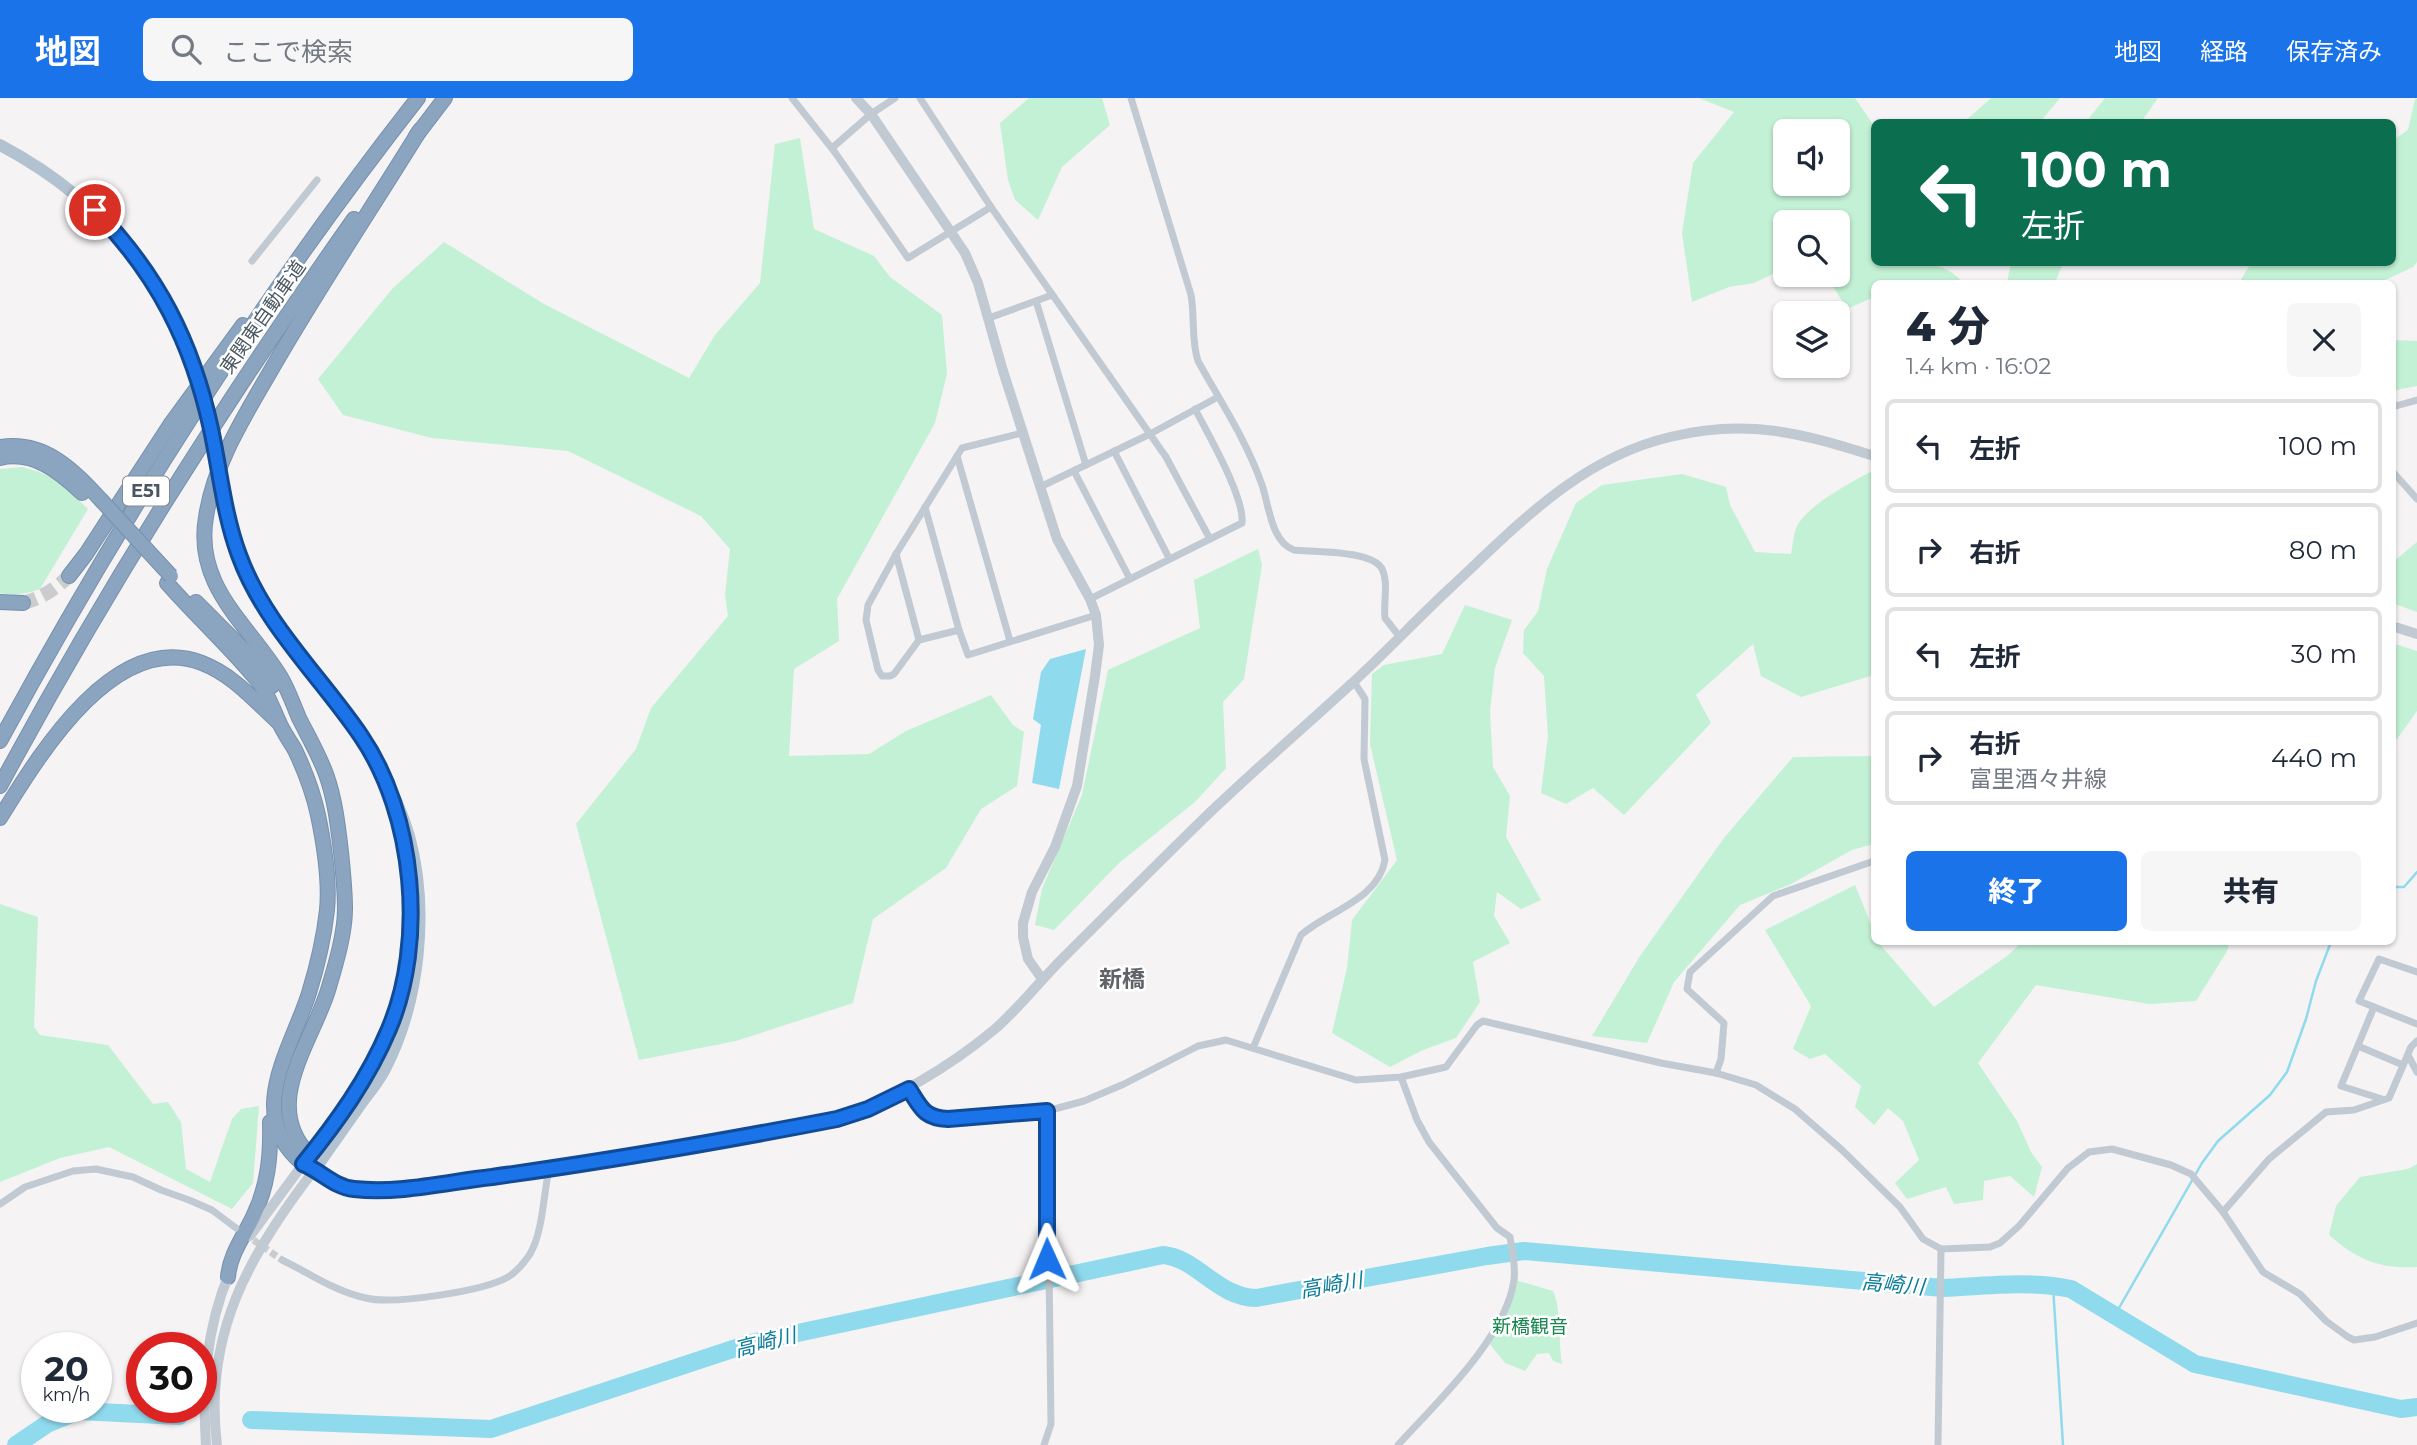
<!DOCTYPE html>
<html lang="ja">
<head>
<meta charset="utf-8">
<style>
	:root { --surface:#fff; --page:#f6f6f7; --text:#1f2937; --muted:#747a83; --line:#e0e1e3; --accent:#1a73e8 }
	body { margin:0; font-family:Montserrat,"Noto Sans JP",sans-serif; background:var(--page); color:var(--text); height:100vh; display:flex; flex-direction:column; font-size:26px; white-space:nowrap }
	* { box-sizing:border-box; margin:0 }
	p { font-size:23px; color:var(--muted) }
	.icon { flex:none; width:38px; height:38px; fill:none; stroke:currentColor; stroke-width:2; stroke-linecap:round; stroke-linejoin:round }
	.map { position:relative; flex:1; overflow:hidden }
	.sheet { position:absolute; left:1871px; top:182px; width:525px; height:665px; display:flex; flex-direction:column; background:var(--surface); border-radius:10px; box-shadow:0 2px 5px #0004 }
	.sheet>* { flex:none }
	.top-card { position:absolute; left:1871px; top:21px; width:525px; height:147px; border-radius:10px; box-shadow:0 2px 5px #0004; background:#0b6e4f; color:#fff; overflow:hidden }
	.buttons { position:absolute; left:1773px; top:21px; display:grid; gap:14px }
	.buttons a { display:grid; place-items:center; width:77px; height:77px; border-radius:10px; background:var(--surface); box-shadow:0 2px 5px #0004; font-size:35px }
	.speed { position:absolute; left:21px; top:1234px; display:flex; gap:14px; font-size:35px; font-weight:700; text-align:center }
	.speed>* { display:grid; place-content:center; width:91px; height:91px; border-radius:50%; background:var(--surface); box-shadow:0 2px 5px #0004; line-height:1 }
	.speed small { font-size:18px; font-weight:400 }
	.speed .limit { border:10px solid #d22; background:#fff; color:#111 }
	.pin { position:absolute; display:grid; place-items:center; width:60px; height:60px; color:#fff; margin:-30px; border:4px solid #fff; border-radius:50%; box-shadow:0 2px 7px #0007 }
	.me { position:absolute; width:77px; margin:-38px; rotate:359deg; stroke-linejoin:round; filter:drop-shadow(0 0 5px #0008) }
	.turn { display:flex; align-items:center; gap:24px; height:147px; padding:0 35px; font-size:32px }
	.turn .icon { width:91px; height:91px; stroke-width:2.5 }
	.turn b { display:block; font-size:49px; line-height:60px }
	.round { display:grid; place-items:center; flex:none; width:74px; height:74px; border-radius:10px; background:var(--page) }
	.summary { display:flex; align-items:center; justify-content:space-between; height:119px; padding:0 35px }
	h1 { font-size:42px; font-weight:800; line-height:52px }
	.primary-button { display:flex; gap:14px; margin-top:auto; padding:14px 35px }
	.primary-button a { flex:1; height:80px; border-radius:10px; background:var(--accent); color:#fff; font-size:28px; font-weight:800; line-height:80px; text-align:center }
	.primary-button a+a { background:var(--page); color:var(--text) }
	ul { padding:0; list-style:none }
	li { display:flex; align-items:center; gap:21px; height:94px; margin:0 14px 10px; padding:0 21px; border:4px solid var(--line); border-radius:10px }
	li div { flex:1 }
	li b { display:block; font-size:26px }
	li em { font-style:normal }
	header { display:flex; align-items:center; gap:42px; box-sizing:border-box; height:98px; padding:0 35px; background:var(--accent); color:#fff }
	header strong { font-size:33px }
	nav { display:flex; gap:38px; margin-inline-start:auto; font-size:24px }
	.search { width:490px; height:63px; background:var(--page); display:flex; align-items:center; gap:18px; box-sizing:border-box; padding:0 24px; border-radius:10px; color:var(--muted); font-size:26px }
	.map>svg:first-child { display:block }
</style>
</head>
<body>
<header>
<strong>地図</strong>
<div class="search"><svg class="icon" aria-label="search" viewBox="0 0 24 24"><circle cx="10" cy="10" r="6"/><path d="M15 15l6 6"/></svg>ここで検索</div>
<nav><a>地図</a><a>経路</a><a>保存済み</a></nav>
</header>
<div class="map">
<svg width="2417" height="1347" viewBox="0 0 2417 1347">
	<rect width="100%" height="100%" fill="#f5f3f3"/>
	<g fill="#c3f1d5" fill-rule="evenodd">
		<path d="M 1029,0 L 1102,0 L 1110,27 L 1062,69 L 1038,122 L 1015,102 L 1008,82 L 1000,25 Z"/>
		<path d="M 1699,0 L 1855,0 L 1874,28 L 1874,164 C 1904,164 1942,159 1963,185 L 1874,186 L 1874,199 L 1847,211 L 1826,177 L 1838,177 L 1838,124 L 1785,124 L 1785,170 L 1754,185 L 1729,189 L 1692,204 L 1682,135 L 1693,65 L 1734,14 ZM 1785,33 L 1838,33 L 1838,86 L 1785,86 Z"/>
		<path d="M 1991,0 L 2060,0 L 2040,24 L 1964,24 Z"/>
		<path d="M 2105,0 L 2158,0 L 2141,24 L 2086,24 Z"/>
		<path d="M 2415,1 L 2417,1 L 2417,164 L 2413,169 L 2379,185 L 2239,185 L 2251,165 L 2392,164 L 2392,43 L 2408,32 Z"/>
		<path d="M 800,40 L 814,131 L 874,158 L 890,179 L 942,217 L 947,276 L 935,325 L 837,501 L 839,543 L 794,571 L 789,658 L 869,656 L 906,633 L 991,597 L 1013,627 L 1024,634 L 1017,688 L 981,711 L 946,770 L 873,821 L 853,905 L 736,943 L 639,962 L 576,726 L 636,651 L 651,610 L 728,518 L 725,497 L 730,451 L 701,418 L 568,353 L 432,340 L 343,317 L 318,281 L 393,190 L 444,144 L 544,206 L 689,280 L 715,237 L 760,185 L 775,46 Z"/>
		<path d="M 2011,164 L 2063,164 L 2063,165 L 2055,185 L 2007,185 Z"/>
		<path d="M 2392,242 L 2417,243 L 2417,288 L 2392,293 Z"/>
		<path d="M 22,369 C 54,376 65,389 88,411 L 40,491 C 27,496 14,498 0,495 L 0,371 Z"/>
		<path d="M 1874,372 L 1874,577 L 1801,599 L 1761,578 L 1753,546 L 1696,597 L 1711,625 L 1624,717 L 1593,690 L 1566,706 L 1541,695 L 1548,638 L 1544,578 L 1523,555 L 1524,532 L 1538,513 L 1547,471 L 1576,405 L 1602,387 L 1682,376 L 1726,389 L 1730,407 L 1755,454 L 1791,456 C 1793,448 1793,436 1797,428 C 1808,407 1853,383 1874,372 Z"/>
		<path d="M 2417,444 L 2417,514 L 2392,505 L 2392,465 Z"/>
		<path d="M 1258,451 L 1262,467 L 1244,581 L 1223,604 L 1226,670 L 1196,703 L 1119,765 L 1054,832 L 1035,827 L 1042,791 L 1082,697 L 1108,572 L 1200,530 L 1194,482 Z"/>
		<path d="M 1465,507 L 1512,522 L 1495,570 L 1490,613 L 1493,669 L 1510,698 L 1506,739 L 1541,802 L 1521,811 L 1497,794 L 1494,818 L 1510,845 L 1473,864 L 1480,904 L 1456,940 L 1423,952 L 1390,969 L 1332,935 L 1347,870 L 1352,822 L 1397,762 L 1370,646 L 1372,576 L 1384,567 L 1442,556 Z"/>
		<path d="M 2392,545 L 2417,553 L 2417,613 L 2392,648 Z"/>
		<path d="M 1874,658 L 1874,746 L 1852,752 L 1791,786 L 1740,807 L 1674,884 L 1647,945 L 1592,938 L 1640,858 L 1724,740 L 1793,659 Z"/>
		<path d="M 1855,787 L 1874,834 L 1874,844 L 1878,844 L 1934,909 L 2007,858 L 2022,844 L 2230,844 L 2226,855 L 2196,903 L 2149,906 L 2036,887 L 1978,965 L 2017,1023 L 2031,1054 L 2042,1069 L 2034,1099 L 2010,1078 L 1984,1083 L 1983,1102 L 1954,1106 L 1946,1089 L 1907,1101 L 1895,1085 L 1919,1062 L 1903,1023 L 1888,1010 L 1874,1027 L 1855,1009 L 1861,988 L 1825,956 L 1810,961 L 1793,951 L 1811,908 L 1765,832 Z"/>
		<path d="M 0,806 L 38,819 L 34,929 L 40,937 L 108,947 L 153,1006 L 168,1004 L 181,1024 L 186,1071 L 210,1084 L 232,1021 L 241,1011 L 259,1008 L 253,1085 L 232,1111 L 109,1049 L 60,1060 L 0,1084 Z"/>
		<path d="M 2417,1066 L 2417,1169 C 2379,1171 2358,1162 2329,1137 L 2336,1108 L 2360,1079 L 2408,1071 Z"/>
		<path d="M 1515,1182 L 1553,1193 C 1562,1214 1558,1243 1562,1266 L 1553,1263 L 1549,1255 L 1537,1256 L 1525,1273 L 1505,1265 L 1488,1244 Z"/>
	</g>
	<path fill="#90daee" d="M 1086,551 L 1059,691 L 1032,685 L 1041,627 L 1033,621 L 1041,574 L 1050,561 Z"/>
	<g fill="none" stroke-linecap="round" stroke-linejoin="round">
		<g stroke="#90daee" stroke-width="2.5">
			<path d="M 2392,789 L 2404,789 L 2417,774"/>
			<path d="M 2053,1188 L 2063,1347"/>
			<path d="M 2115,1217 L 2202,1065 L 2218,1043 L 2270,997 L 2287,974 L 2306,921 L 2316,883 L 2331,844"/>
		</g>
		<g stroke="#90daee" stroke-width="18">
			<path d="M 251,1322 L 491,1331 L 751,1245 L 1163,1157 C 1197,1160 1217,1199 1256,1200 L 1487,1158 L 1524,1153 L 1943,1190 C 1984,1188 2030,1182 2071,1191 L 2195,1266 L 2401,1311 L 2417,1309"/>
			<path d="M 16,1347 L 47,1326 L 79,1313 L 179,1318"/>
		</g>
		<path stroke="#caccce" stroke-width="7" stroke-dasharray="7 3.5" stroke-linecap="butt" d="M 245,1136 L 282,1162"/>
		<path stroke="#caccce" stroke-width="14" stroke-dasharray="14 7" stroke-linecap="butt" d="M 23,505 C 42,500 55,491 69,478"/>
		<defs>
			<g id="motorway">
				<path d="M 416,38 L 445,0"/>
				<path d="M 0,349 C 45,342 73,372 101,402"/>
				<path d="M 0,360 C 33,352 60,374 82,395"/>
				<path d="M 69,478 L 86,456 L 170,327 L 243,227"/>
				<path d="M 167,485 C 196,518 229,548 257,582 C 268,595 272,609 279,624 C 283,634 290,643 295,652 C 305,673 313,694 318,717 C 324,746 330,782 327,812 C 324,839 317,869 309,895 C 292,950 243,1017 303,1066"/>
				<path d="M 0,504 L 23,505"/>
				<path d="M 196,504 L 257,565 L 272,588"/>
				<path d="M 0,643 C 121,420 261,200 418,0"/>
				<path d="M 0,688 C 106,491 225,303 354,121"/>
				<path d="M 0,720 C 38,659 114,531 202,565 C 233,577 254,602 278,624"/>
				<path d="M 310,1057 C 259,1007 314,942 329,889 C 336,865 345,835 345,811 C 345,792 343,773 341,754 C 338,728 335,701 326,676 C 319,657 308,638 299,620 C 293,606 288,591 280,578 C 248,526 194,488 206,419 C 214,366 244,319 270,274 C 317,192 370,113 420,32"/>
				<path d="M 228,1179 C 230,1156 243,1140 253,1119 C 268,1088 271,1058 270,1024"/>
			</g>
		</defs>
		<use href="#motorway" stroke="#7690ad" stroke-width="16"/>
		<g stroke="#c1cad2" stroke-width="7">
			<path d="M 792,0 L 834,53 L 908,160 L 991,109"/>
			<path d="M 920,0 L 991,109 L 1166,359 L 1210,441"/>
			<path d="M 1131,0 L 1191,197 C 1195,219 1191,242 1198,263 C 1220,303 1247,343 1262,387 C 1269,407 1271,444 1294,452 C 1313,454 1373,452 1382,471 C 1389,485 1383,505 1385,520 L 1399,538"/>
			<path d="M 832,50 L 871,16 L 895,0"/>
			<path d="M 252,163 L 317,82"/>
			<path d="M 1036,203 L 1086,367"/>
			<path d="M 989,220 L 1052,197"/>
			<path d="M 2392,309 L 2417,302"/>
			<path d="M 1022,335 L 962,350 L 896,456 L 868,507 L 866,522 L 878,572 L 882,578 L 890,578 L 894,576 L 919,542 L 959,532 L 968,557 L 1096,517"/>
			<path d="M 1114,353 L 1169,460"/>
			<path d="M 957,358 L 1010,543"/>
			<path d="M 1074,373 L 1130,481"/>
			<path d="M 2392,373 L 2417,401"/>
			<path d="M 1040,389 L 1150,336 L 1218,299"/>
			<path d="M 925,409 L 959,532"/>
			<path d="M 896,456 L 919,542"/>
			<path d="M 1090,501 L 1242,425 C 1245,400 1208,336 1195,311"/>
			<path d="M 2417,874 L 2379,861 L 2359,903 L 2417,926"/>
			<path d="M 2374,909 L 2341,988 L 2382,1001"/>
			<path d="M 2358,948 L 2403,967"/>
			<path d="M 1253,950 L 1301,837 C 1328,813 1378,802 1385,762 L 1364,661 L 1365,601 L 1354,584"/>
			<path d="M 2408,957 L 2417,974"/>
			<path d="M 1716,975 L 1721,961 L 1724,925 L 1687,891 L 1690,874 L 1773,798 L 1874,763"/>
			<path d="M 910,991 C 920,1008 926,1020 948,1021 L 1047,1013 L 1084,1003 L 1124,986 L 1198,948 L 1226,942 L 1356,982 L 1401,979 L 1446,969 L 1477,927 L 1483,923 L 1661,965 L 1716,975 L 1756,987 L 1795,1011 L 1842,1052 L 1900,1109 L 1923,1141 L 1941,1151 L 1990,1149 L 2000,1145 L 2019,1128 L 2068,1070 L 2089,1054 L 2112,1051 L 2171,1067 L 2191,1076 L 2223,1114 L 2263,1174 L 2300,1196 L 2326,1223 L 2348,1239 L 2354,1242 L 2375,1239 L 2417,1225"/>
			<path d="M 0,1106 L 25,1089 L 73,1073 L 96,1071 L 133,1079 L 161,1092 L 189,1102 L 212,1112 L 236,1130"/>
			<path d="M 2223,1114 L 2269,1061 L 2326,1014 L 2354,1012 L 2389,1000 L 2411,949 L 2417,943"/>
			<path d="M 282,1162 C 309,1175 336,1194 366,1200 C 393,1207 484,1193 508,1179 C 518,1173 524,1165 530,1156 C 543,1134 543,1098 549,1072"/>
			<path d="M 1044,1347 L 1051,1326 L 1047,1013"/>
			<path d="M 1398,1347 C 1436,1305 1506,1240 1514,1182 C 1516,1168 1512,1153 1510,1139 L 1497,1130 L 1429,1044 L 1417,1022 L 1401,979"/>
			<path d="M 1938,1347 L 1941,1151"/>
		</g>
		<g stroke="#c1cad2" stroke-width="10">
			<path d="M 856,0 L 871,16 L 965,155 L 978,185 L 1003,273 L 1057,441 L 1090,501 L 1096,517 L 1099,547 L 1095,578 L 1077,688 L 1055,749 L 1032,794 L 1023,825 L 1023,839 L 1028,861 L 1042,881"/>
			<path d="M 2392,528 L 2417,536"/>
			<path d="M 250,1138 L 303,1066 C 321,1073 335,1089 355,1091 C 401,1096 451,1084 497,1078 C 611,1062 725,1043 837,1021 C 895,1001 948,970 995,931 C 1019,910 1039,884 1062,861 C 1107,816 1151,772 1196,728 C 1246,679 1299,634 1350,587 C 1384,556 1415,523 1448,492 C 1516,429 1577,361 1670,339 C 1747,320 1801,335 1874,358"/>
			<path d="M 206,1347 C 202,1288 206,1231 229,1176"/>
			<path d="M 217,1347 C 203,1236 250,1155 315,1071"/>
		</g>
		<g stroke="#b3c2d1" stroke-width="12">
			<path d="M 0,47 C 93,96 158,168 194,267"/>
			<path d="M 224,402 C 228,420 232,440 239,458 C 262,516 305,563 342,612 C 370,650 396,693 409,738 C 429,811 420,903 385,971 C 378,985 367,997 358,1010 C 344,1030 329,1051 315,1071"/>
			<path d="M 305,1064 C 367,985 408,919 410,816"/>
		</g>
		<use href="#motorway" stroke="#8ba5c1" stroke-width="14"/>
		<defs>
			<path id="motorway-bridge" d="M 101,402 L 171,478"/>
		</defs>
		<use href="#motorway-bridge" stroke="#7690ad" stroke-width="16" stroke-linecap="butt"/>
		<path stroke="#b3c2d1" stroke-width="12" d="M 194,267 L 211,330 L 224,402"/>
		<use href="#motorway-bridge" stroke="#8ba5c1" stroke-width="14"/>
	</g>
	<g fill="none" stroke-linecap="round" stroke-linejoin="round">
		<defs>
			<path id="route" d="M 95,112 C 158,177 192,244 211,331 C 220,373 224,417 239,457 C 264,526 321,579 361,638 C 415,717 426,844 389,931 C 368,981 337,1024 303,1066 C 321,1073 334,1089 354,1091 C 400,1096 447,1084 492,1079 C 607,1063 723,1043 837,1021 L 868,1011 L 909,991 C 921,1010 924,1020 948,1021 L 1047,1013 L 1047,1161"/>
		</defs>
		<use href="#route" stroke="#114b97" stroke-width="18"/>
		<use href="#route" stroke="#1a73e8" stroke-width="12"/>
	</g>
	<g text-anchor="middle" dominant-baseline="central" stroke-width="5" stroke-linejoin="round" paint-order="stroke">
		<rect fill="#fff" stroke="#808990" stroke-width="2" x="123" y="378.5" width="46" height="29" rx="5"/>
		<g font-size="18" font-weight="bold" fill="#4a5661">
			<text x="146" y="393">E51</text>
		</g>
		<g font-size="19" fill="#4a5661" stroke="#fff">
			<text transform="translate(263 219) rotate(-55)">東関東自動車道</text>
		</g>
		<g font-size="19" fill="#17864f" stroke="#fff">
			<text x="1530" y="1228">新橋観音</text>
		</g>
		<g font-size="21" font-style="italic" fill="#0c7c9b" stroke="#fff">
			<text transform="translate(1893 1186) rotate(5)">高崎川</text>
			<text transform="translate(1331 1187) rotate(-10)">高崎川</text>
			<text transform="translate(765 1244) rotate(-14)">高崎川</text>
		</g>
		<g font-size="23" font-weight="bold" fill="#5f6368" stroke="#fff">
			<text x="1122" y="881">新橋</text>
		</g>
	</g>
</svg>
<div class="buttons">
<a><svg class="icon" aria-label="sound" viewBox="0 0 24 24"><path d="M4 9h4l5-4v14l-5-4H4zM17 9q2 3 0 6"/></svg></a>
<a><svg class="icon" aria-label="search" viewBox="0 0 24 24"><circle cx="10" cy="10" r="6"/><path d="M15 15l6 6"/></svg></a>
<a><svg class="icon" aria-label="layers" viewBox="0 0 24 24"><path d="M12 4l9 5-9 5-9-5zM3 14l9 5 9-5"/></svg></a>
</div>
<div class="speed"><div>20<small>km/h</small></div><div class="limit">30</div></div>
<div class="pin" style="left:95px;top:112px;background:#d93025"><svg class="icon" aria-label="arrive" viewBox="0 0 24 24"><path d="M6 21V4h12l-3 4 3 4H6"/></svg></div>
<svg class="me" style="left:1047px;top:1161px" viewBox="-20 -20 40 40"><path d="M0-17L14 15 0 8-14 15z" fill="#1a73e8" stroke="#fff" stroke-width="4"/></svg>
<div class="top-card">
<div class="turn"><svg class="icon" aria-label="left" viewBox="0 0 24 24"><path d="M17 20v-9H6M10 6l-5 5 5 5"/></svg><div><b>100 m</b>左折</div></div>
</div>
<section class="sheet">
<div class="summary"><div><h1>4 分</h1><p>1.4 km · 16:02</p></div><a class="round"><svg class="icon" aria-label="close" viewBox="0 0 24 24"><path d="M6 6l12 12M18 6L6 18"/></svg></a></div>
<ul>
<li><svg class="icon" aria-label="left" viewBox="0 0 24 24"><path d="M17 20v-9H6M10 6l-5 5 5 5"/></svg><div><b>左折</b></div><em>100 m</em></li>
<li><svg class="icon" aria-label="right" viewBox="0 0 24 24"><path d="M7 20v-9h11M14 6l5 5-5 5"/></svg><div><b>右折</b></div><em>80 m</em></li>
<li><svg class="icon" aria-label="left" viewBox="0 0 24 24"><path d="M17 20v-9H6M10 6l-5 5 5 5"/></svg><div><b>左折</b></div><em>30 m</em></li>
<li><svg class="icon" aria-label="right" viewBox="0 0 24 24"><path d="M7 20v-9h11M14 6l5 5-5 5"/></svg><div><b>右折</b><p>富里酒々井線</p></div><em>440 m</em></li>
</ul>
<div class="primary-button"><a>終了</a><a>共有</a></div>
</section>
</div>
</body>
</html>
